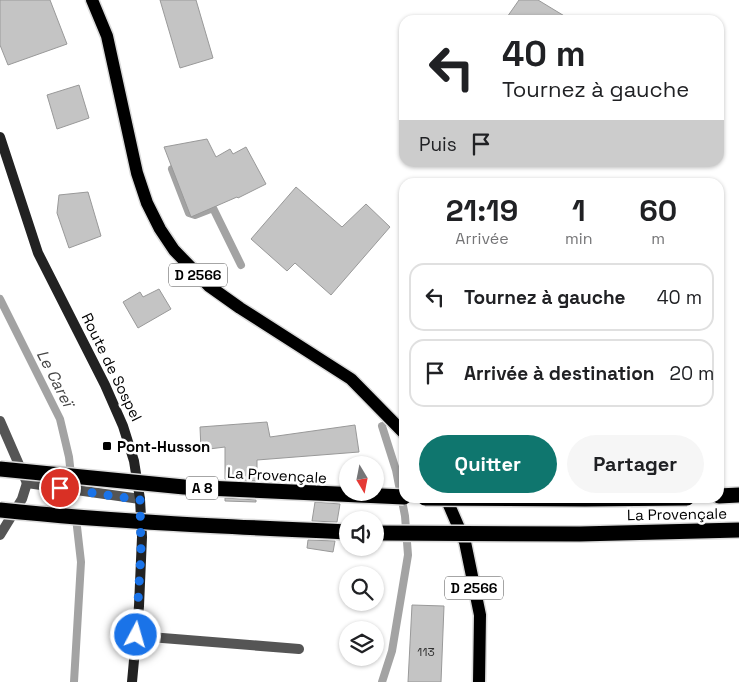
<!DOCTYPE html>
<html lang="fr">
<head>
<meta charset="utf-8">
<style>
	:root { --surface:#fff; --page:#f6f6f6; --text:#202124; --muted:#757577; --line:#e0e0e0; --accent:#0f766e }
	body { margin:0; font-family:"Space Grotesk",sans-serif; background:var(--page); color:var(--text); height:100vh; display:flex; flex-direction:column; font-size:19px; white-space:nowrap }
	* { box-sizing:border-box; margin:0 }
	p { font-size:16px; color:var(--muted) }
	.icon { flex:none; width:28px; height:28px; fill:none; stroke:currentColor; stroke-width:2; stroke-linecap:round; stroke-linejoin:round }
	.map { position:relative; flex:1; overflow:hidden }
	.sheet { position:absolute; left:399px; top:178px; width:325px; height:325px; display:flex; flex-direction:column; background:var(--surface); border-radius:15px; box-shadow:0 1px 4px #0004 }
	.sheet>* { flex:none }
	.banner { position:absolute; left:399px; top:15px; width:325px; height:152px; border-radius:15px; box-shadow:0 1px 4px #0004; background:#fff; color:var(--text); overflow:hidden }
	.needle { width:32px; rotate:170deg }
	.fabs { position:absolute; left:339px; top:456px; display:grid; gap:10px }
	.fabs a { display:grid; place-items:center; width:45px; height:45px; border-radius:50%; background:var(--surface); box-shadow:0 1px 4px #0004; font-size:25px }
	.pin { position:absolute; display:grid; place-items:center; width:42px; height:42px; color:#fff; margin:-21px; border:2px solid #fff; border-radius:50%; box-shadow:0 1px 5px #0007 }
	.me { position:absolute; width:55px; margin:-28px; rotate:6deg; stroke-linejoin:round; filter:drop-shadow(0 0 4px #0008) }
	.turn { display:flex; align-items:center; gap:18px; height:105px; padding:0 20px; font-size:22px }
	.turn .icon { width:65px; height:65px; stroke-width:2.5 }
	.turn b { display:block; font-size:35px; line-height:42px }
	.then { display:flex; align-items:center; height:48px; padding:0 20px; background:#0003; gap:10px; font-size:19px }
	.eta { display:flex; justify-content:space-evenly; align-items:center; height:85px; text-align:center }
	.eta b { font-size:30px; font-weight:600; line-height:35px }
	.cta { display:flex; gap:10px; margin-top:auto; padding:10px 20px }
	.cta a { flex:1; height:58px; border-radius:30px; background:var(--accent); color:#fff; font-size:20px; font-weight:600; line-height:58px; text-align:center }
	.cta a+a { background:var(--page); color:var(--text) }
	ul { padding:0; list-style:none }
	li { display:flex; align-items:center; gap:15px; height:68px; margin:0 10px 8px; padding:0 10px; border:2px solid var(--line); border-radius:15px }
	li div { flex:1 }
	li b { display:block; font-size:19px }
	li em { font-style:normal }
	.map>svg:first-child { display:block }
</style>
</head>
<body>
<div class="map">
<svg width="739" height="682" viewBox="0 0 739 682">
	<rect width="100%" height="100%" fill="#fff"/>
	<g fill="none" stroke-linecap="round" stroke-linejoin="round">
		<g stroke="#a3a3a3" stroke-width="8">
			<path d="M 172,169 L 189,213 L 195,215 L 213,208 L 241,265"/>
			<path d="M 0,299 L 60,419 L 69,457 L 71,475"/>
			<path d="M 74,682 L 81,562 L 76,518"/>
			<path d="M 382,682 L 392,651 L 408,555 L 405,516 L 396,470 L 382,426"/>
		</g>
	</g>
	<g fill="#c4c4c4" stroke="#999">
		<path d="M 0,0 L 50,0 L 67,44 L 8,65 L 0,45 Z"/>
		<path d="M 160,0 L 196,0 L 213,58 L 180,68 Z"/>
		<path d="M 519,0 L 538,0 L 571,20 L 505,20 Z"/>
		<path d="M 79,85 L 89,118 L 57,129 L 47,95 Z"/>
		<path d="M 207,139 L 216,157 L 230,149 L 233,154 L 246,147 L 266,184 L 238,198 L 237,197 L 191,217 L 164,147 Z"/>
		<path d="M 296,187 L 342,227 L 366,204 L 390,227 L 331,295 L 295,263 L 287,271 L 251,239 Z"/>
		<path d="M 88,192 L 101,236 L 69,248 L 57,213 L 59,195 Z"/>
		<path d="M 159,289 L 171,309 L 138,328 L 123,302 L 140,292 L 143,297 Z"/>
		<path d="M 267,422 L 270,437 L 355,425 L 359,452 L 257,460 L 257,481 L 225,479 L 225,447 L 201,450 L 200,427 Z"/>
		<path d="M 225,498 L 256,500 L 256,502 L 225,501 Z"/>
		<path d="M 315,502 L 340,504 L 337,522 L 312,521 Z"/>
		<path d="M 308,540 L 335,541 L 333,552 L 307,548 Z"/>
		<path d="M 412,605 L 444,606 L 441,682 L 408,682 Z"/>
	</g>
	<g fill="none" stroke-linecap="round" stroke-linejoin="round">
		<defs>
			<g id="primary">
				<path d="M 92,0 L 107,36 L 137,173 L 147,203 L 160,229 L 174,250 L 209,286 L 240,308 L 351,379 L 404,433"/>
				<path d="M 446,498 L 465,542 L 480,615 L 479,682"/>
			</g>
			<path id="highway" d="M 719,496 L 739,495"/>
		</defs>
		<use href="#primary" stroke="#dbdbdb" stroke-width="15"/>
		<use href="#highway" stroke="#dbdbdb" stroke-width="18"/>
		<path stroke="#555" stroke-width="10" d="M 136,635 L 150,637 L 299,649"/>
		<g stroke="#555" stroke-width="10">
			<path d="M 0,421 L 27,483 L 140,499"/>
			<path d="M 0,535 L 22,499 L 27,483"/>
		</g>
		<path stroke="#222" stroke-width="10" d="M 0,137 L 38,253 L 105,385 L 123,426 L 134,461 L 140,499 L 142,537 L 139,606 L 132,682"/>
		<use href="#primary" stroke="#000" stroke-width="12"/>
		<use href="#highway" stroke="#000" stroke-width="15"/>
		<defs>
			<g id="highway-bridge">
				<path d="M 0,469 L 184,487 L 404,497"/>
				<path d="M 425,498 L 585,499 L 687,498"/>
				<path d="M 0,510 C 116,522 232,527 348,532"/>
				<path d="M 375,533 L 580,534 L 739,530"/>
			</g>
		</defs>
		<use href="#highway-bridge" stroke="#dbdbdb" stroke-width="18" stroke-linecap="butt"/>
		<use href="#highway-bridge" stroke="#000" stroke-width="15"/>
	</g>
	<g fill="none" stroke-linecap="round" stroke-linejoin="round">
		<path stroke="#1a73e8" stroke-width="9" stroke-dasharray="0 16.2" d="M 60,488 L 140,500 L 141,552 L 136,635"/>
	</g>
	<rect fill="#000" stroke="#fff" stroke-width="2" x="102" y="441" width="10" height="10" rx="2.5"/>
	<g text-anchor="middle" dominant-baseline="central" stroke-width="5" stroke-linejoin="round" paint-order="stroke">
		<g font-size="12" fill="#313131">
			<text x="426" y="652">113</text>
		</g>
		<g fill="#fff" stroke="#4c4c4c" stroke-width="1">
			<rect x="169" y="263.5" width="58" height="23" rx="4"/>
			<rect x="186" y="476.5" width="32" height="23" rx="4"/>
			<rect x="445" y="576.5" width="58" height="23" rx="4"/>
		</g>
		<g font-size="14" font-weight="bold" fill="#000">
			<text x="198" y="275">D 2566</text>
			<text x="202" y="488">A 8</text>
			<text x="474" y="588">D 2566</text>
		</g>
		<g font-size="15" fill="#000" stroke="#fff">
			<text transform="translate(112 367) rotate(64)">Route de Sospel</text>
			<text transform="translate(277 475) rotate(3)">La Provençale</text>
			<text transform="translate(677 514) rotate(-1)">La Provençale</text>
		</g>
		<g font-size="15" font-weight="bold" fill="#000" stroke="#fff" text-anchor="start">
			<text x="117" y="446">Pont-Husson</text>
		</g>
		<g font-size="16" font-style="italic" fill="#444" stroke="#fff">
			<text transform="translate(55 378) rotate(63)">Le Careï</text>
		</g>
	</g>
</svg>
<div class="fabs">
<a><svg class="needle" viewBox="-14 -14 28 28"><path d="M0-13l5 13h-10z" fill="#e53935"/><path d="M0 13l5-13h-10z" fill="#757577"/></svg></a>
<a><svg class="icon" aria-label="sound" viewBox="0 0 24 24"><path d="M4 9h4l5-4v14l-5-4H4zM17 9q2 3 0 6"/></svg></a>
<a><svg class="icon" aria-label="search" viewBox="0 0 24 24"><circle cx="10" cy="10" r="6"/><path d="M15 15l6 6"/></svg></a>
<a><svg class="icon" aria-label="layers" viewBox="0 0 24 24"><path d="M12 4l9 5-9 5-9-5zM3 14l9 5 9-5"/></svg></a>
</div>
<div class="pin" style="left:60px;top:488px;background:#d93025"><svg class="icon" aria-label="arrive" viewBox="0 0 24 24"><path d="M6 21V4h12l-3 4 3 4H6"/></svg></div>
<svg class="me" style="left:136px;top:635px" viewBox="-20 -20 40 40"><circle r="17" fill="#1a73e8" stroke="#fff" stroke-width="3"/><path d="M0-11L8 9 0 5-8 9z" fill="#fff"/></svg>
<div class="banner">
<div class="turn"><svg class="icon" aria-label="left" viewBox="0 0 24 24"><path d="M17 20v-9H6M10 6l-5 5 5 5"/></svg><div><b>40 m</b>Tournez à gauche</div></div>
<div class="then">Puis<svg class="icon" aria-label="arrive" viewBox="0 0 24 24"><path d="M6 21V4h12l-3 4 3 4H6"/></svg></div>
</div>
<section class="sheet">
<div class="eta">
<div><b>21:19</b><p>Arrivée</p></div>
<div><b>1</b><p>min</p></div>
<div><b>60</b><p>m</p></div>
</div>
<ul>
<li><svg class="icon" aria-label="left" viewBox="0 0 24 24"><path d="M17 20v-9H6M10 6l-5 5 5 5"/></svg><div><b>Tournez à gauche</b></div><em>40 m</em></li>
<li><svg class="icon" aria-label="arrive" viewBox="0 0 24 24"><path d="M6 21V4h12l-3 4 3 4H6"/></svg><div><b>Arrivée à destination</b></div><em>20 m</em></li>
</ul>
<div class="cta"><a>Quitter</a><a>Partager</a></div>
</section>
</div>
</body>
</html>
